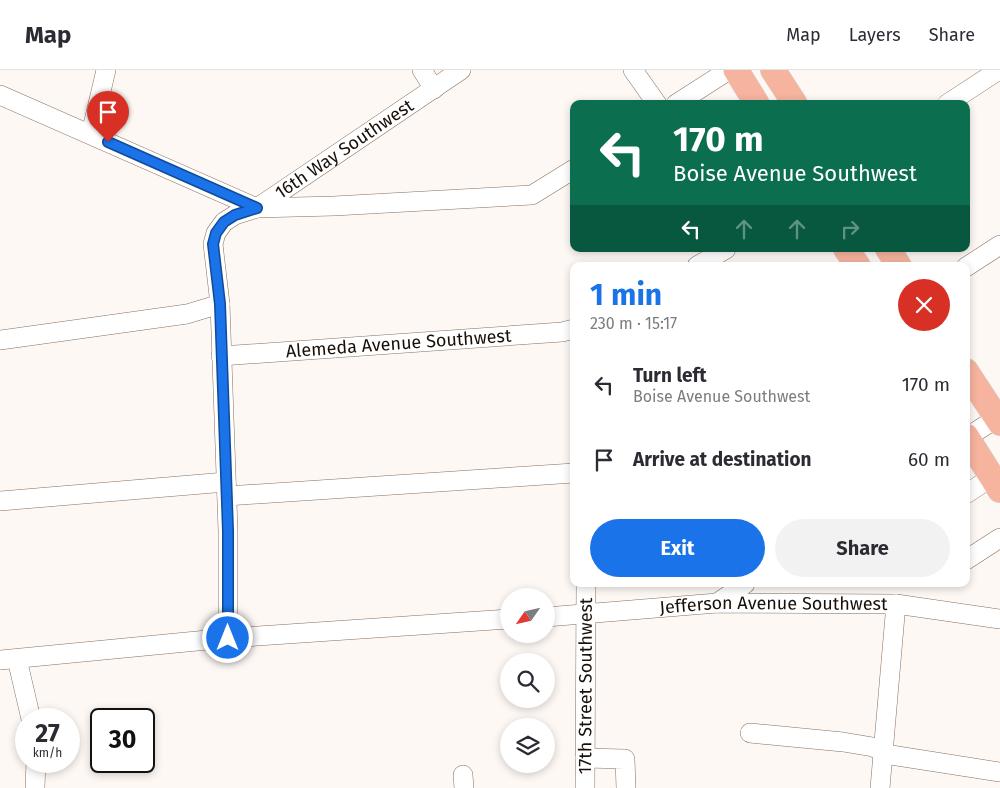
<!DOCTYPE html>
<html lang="en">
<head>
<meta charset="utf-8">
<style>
	:root { --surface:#fff; --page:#f2f2f3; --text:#2b2b33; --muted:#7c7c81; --line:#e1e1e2; --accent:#1a73e8 }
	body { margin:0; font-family:"Fira Sans",sans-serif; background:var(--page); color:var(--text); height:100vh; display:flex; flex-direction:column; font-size:19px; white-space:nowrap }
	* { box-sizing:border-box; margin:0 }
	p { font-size:16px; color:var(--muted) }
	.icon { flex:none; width:28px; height:28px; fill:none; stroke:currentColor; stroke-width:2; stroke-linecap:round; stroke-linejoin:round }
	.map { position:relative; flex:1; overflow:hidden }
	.side { position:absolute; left:570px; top:192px; width:400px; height:325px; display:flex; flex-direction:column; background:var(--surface); border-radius:10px; box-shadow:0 2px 8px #0003 }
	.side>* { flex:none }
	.guide { position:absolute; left:570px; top:30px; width:400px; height:152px; border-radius:10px; box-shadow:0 2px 8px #0003; background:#0b6e4f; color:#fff; overflow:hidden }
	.needle { width:32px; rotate:236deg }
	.buttons { position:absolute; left:500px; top:518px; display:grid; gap:10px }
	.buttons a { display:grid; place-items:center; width:55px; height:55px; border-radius:50%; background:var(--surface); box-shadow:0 2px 8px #0003; font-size:25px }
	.speed { position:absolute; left:15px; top:638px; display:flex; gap:10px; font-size:25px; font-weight:700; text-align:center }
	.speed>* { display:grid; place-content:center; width:65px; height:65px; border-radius:50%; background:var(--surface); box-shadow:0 2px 8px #0003; line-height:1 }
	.speed small { font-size:12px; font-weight:400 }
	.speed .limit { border:2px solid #111; border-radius:8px; background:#fff; color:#111 }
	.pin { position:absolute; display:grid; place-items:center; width:42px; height:42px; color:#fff; margin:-51px -21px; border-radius:50% 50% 50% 0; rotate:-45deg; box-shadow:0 0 5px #0007 }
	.pin .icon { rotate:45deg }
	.me { position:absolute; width:55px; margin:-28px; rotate:0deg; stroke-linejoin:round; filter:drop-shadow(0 0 4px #0008) }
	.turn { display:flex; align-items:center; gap:18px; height:105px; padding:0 20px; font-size:22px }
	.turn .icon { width:65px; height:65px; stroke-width:2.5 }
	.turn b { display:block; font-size:35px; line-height:42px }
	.lanes { display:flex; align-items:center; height:48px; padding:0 20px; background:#0003; justify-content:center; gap:25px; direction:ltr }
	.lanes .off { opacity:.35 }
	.round { display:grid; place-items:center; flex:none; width:52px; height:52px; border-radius:26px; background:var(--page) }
	.overview { display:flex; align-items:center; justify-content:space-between; height:85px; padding:0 20px }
	h1 { font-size:30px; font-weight:700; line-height:38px; color:var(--accent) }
	.action { display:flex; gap:10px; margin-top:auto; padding:10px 20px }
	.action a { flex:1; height:58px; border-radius:30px; background:var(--accent); color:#fff; font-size:20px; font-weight:700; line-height:58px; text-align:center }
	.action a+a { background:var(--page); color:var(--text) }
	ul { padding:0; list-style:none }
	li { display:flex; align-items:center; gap:15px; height:75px; padding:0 20px }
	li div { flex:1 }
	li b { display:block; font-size:19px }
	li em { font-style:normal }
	header { display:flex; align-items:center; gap:30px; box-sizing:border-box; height:70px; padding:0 25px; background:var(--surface); border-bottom:1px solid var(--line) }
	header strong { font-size:24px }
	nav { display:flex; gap:28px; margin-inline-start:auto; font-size:18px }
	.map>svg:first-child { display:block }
</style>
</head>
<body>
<header>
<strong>Map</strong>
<nav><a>Map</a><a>Layers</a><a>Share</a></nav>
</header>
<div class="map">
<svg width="1000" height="718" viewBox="0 0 1000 718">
	<rect width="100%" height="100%" fill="#fdf8f4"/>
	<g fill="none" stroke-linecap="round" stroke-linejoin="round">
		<defs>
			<g id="minor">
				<path d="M 422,0 L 434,19"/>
				<path d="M 633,0 L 657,34"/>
				<path d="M 0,25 L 257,138 L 334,136 L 532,125 L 574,99"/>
				<path d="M 676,34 L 729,0"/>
				<path d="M 947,34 L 999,0"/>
				<path d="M 91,64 L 106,0"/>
				<path d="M 697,196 L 726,179"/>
				<path d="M 966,197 L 1000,175"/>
				<path d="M 0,270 L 187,244 L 220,234"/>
				<path id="s1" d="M 221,286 L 562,262 L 574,259"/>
				<path d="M 966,368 L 1000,346"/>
				<path d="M 966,424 L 992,407"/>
				<path d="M 227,426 L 574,403"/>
				<path d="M 0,431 L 226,412"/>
				<path d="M 966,490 L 1000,468"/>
				<path d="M 717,533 L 745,514"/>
				<path id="s2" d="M 546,547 L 717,533 L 896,534 L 1000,549"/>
				<path id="s3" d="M 228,568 L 228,461 L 220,234 L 213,174 L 216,163 L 224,152 L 235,145 L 257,138 L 461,0"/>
				<path d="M 17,589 L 31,649"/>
				<path d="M 0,590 L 228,568 L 509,549"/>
				<path d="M 750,663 L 843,672 L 873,677 L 891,685 L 1000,702"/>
				<path d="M 585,688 L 625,689 L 626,718"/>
				<path d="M 463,705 L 464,718"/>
				<path d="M 35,718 L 36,691"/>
				<path id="s4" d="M 585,718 L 586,514"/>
				<path d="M 880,718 L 896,534"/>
			</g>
			<g id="major">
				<path d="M 736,0 L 757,34"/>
				<path d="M 773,0 L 795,34"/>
				<path d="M 846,179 L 858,196"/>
				<path d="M 888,179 L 899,196"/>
				<path d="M 966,301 L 1000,353"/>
				<path d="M 966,366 L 1000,420"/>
			</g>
		</defs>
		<use href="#minor" stroke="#88705e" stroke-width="20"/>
		<use href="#major" stroke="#d5d4d3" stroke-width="26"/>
		<use href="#minor" stroke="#fff" stroke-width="19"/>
		<use href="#major" stroke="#f6b39e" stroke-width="25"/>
	</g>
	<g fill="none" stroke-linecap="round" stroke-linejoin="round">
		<defs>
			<path id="route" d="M 108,72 L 257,138 L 235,145 L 224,152 L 216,163 L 213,174 L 220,234 L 228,461 L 228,568"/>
		</defs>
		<use href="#route" stroke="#114b97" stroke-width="12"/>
		<use href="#route" stroke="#1a73e8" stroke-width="9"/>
	</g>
	<g text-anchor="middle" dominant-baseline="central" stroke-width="5" stroke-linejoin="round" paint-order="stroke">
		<g font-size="18" fill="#180f08" stroke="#fff">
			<text stroke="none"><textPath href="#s3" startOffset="561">16th Way Southwest</textPath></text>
			<text stroke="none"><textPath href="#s1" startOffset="178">Alemeda Avenue Southwest</textPath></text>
			<text stroke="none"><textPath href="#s2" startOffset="228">Jefferson Avenue Southwest</textPath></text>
			<text stroke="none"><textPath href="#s4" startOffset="102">17th Street Southwest</textPath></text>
		</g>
	</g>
</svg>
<div class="buttons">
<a><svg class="needle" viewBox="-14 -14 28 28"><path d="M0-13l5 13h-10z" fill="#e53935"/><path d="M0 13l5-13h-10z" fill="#7c7c81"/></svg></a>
<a><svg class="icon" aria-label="search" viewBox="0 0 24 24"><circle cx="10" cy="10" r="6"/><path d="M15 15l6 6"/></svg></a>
<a><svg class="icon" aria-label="layers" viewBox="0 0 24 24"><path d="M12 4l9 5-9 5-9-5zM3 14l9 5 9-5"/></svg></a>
</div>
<div class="speed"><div>27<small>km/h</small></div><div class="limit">30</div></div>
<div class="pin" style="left:108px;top:72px;background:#d93025"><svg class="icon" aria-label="arrive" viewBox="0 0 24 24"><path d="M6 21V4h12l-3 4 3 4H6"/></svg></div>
<svg class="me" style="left:228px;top:568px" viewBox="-20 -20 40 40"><circle r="17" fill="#1a73e8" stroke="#fff" stroke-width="3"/><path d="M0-11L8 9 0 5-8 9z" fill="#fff"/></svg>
<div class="guide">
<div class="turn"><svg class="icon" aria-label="left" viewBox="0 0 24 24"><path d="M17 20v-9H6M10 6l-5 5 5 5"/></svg><div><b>170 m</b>Boise Avenue Southwest</div></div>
<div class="lanes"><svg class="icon" aria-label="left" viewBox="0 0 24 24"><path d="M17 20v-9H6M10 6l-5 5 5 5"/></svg><svg class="icon off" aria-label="ahead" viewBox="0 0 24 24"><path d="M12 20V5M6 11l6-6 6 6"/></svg><svg class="icon off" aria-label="ahead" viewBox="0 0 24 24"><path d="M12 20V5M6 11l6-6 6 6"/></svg><svg class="icon off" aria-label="right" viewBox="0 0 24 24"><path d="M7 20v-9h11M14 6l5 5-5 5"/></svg></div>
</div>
<section class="side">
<div class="overview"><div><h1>1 min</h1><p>230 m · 15:17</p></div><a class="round" style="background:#d93025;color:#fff"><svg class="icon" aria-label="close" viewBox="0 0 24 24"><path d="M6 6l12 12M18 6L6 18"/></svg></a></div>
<ul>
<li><svg class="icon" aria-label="left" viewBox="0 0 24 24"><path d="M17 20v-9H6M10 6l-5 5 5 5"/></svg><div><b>Turn left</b><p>Boise Avenue Southwest</p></div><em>170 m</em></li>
<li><svg class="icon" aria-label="arrive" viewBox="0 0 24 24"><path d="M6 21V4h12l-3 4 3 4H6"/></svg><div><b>Arrive at destination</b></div><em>60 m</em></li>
</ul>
<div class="action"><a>Exit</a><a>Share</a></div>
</section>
</div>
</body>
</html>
